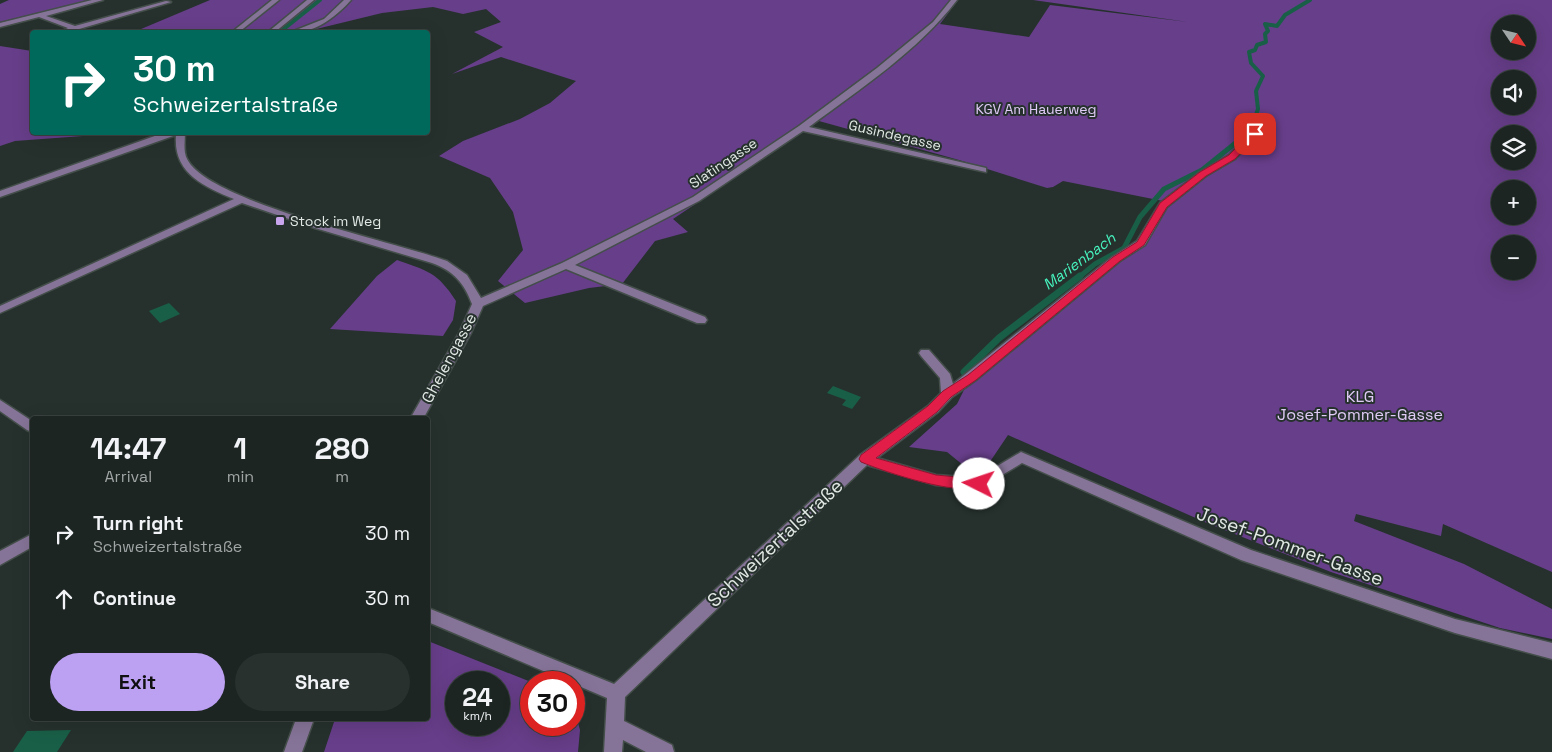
<!DOCTYPE html>
<html lang="en">
<head>
<meta charset="utf-8">
<style>
	:root { --surface:#1c2522; --page:#29312f; --text:#f1f3f6; --muted:#a0a5a5; --line:#3a4240; --accent:#bca0f2 }
	body { margin:0; font-family:"Space Grotesk",sans-serif; background:var(--page); color:var(--text); height:100vh; display:flex; flex-direction:column; font-size:19px; white-space:nowrap }
	* { box-sizing:border-box; margin:0 }
	p { font-size:16px; color:var(--muted) }
	.icon { flex:none; width:28px; height:28px; fill:none; stroke:currentColor; stroke-width:2; stroke-linecap:round; stroke-linejoin:round }
	.map { position:relative; flex:1; overflow:hidden }
	.details { position:absolute; left:30px; top:416px; width:400px; height:305px; display:flex; flex-direction:column; background:var(--surface); border-radius:5px; box-shadow:0 5px 20px #0002,0 0 0 1px var(--line) }
	.details>* { flex:none }
	.guide { position:absolute; left:30px; top:30px; width:400px; height:105px; border-radius:5px; box-shadow:0 5px 20px #0002,0 0 0 1px var(--line); background:#00695c; color:#fff; overflow:hidden }
	.needle { width:32px; rotate:125deg }
	.controls { position:absolute; left:1491px; top:15px; display:grid; gap:10px }
	.controls a { display:grid; place-items:center; width:45px; height:45px; border-radius:50%; background:var(--surface); box-shadow:0 5px 20px #0002,0 0 0 1px var(--line); font-size:25px }
	.speed { position:absolute; left:445px; top:671px; display:flex; gap:10px; font-size:25px; font-weight:700; text-align:center }
	.speed>* { display:grid; place-content:center; width:65px; height:65px; border-radius:50%; background:var(--surface); box-shadow:0 5px 20px #0002,0 0 0 1px var(--line); line-height:1 }
	.speed small { font-size:12px; font-weight:400 }
	.speed .limit { border:8px solid #d22; background:#fff; color:#111 }
	.pin { position:absolute; display:grid; place-items:center; width:42px; height:42px; color:#fff; margin:-21px; border-radius:10px; box-shadow:0 2px 8px #0006 }
	.me { position:absolute; width:55px; margin:-28px; rotate:274deg; stroke-linejoin:round; filter:drop-shadow(0 0 4px #0008) }
	.turn { display:flex; align-items:center; gap:18px; height:105px; padding:0 20px; font-size:22px }
	.turn .icon { width:65px; height:65px; stroke-width:2.5 }
	.turn b { display:block; font-size:35px; line-height:42px }
	.eta { display:flex; justify-content:space-evenly; align-items:center; height:85px; text-align:center }
	.eta b { font-size:30px; font-weight:700; line-height:35px }
	.cta { display:flex; gap:10px; margin-top:auto; padding:10px 20px }
	.cta a { flex:1; height:58px; border-radius:30px; background:var(--accent); color:#111; font-size:20px; font-weight:700; line-height:58px; text-align:center }
	.cta a+a { background:var(--page); color:var(--text) }
	ul { padding:0; list-style:none }
	li { display:flex; align-items:center; gap:15px; height:65px; padding:0 20px }
	li div { flex:1 }
	li b { display:block; font-size:19px }
	li em { font-style:normal }
	.map>svg:first-child { display:block }
</style>
</head>
<body>
<div class="map">
<svg width="1552" height="752" viewBox="0 0 1552 752">
	<rect width="100%" height="100%" fill="#26312d"/>
	<g fill="#673e8a" fill-rule="evenodd">
		<path d="M 9,0 L 90,0 L 0,22 L 0,4 Z"/>
		<path d="M 210,0 L 958,0 L 940,24 L 1029,37 L 1050,5 L 1188,22 L 1033,0 L 1552,0 L 1552,572 L 1443,524 L 1441,536 L 1356,514 L 1354,521 L 1464,564 L 1552,609 L 1552,639 L 1500,628 L 1331,572 L 1207,523 L 1008,435 L 979,478 L 947,452 L 909,447 L 957,404 L 966,386 L 1137,242 L 1163,201 L 1063,181 L 1053,187 L 1047,188 L 959,160 L 819,121 L 673,219 L 688,232 L 655,241 L 622,284 L 589,288 L 525,303 L 498,281 L 523,250 L 513,212 L 490,178 L 439,156 L 463,141 L 520,119 L 550,103 L 576,81 L 501,57 L 452,74 L 503,47 L 474,32 L 501,22 L 486,9 L 463,14 L 433,7 L 382,13 L 304,32 L 134,32 ZM 1500,24 L 1528,24 L 1528,51 L 1500,51 ZM 1500,79 L 1528,79 L 1528,106 L 1500,106 ZM 1500,134 L 1528,134 L 1528,161 L 1500,161 ZM 1500,189 L 1528,189 L 1528,216 L 1500,216 ZM 1500,244 L 1528,244 L 1528,271 L 1500,271 Z"/>
		<path d="M 0,46 L 32,51 L 32,132 L 124,133 L 15,141 L 0,146 Z"/>
		<path d="M 397,260 C 428,271 437,272 456,301 L 453,320 L 443,336 L 330,329 L 377,276 Z"/>
		<path d="M 428,641 L 531,682 L 531,725 L 574,725 L 574,708 L 580,730 L 578,752 L 324,752 L 335,719 L 428,719 ZM 456,682 L 499,682 L 499,725 L 456,725 Z"/>
	</g>
	<g fill="#195f48">
		<path d="M 169,303 L 180,314 L 160,323 L 149,311 Z"/>
		<path d="M 833,386 L 861,397 L 852,409 L 842,405 L 846,400 L 827,393 Z"/>
		<path d="M 71,730 L 57,752 L 13,752 L 27,731 Z"/>
	</g>
	<g fill="none" stroke-linecap="round" stroke-linejoin="round">
		<g stroke="#195f48" stroke-width="4">
			<path d="M 280,32 L 320,0"/>
			<path d="M 1254,121 L 1258,109 L 1256,91 L 1263,76 L 1251,63 L 1249,52 L 1255,50 L 1257,45 L 1266,42 L 1265,34 L 1268,31 L 1265,24 L 1277,26 L 1285,15 L 1310,0"/>
		</g>
		<path stroke="#195f48" stroke-width="5" d="M 1078,278 L 1095,264 L 1124,248 L 1140,217 L 1164,189 L 1202,170 L 1243,137 L 1255,119"/>
		<path stroke="#195f48" stroke-width="7" d="M 964,372 L 999,338 L 1080,276"/>
		<defs>
			<g id="minor">
				<path d="M 92,0 L 103,0 L 46,16 L 75,26 L 166,1 L 171,2 L 69,32 L 60,32 L 68,28 L 39,17 L 0,27 L 0,23 Z"/>
				<path d="M 272,0 L 279,0 L 239,32 L 232,32 Z"/>
				<path d="M 307,0 L 314,0 L 275,32 L 268,32 Z"/>
				<path d="M 344,0 L 351,0 C 337,16 313,35 291,32 L 324,19 Z"/>
				<path d="M 951,0 L 957,0 C 918,51 860,89 809,127 L 986,168 L 986,172 L 803,131 L 699,201 L 575,265 L 705,317 L 707,320 L 705,323 L 697,323 L 566,269 L 483,306 L 471,333 L 423,419 L 410,419 L 459,333 L 472,304 C 464,283 454,271 432,263 L 315,228 L 242,203 L 0,313 L 0,306 L 234,199 C 203,186 173,173 176,135 L 0,197 L 0,191 L 166,132 L 185,132 C 185,141 183,151 187,159 C 209,203 397,242 447,261 L 467,275 L 481,298 L 562,263 L 693,197 L 799,126 L 877,68 L 933,22 Z"/>
				<path d="M 1252,132 L 1259,134 L 1235,159 L 1206,176 L 1167,207 L 1145,245 L 1120,261 L 976,380 L 952,397 L 938,412 L 877,458 L 936,475 L 977,478 L 1021,452 L 1251,550 L 1455,619 L 1552,643 L 1552,659 L 1455,633 L 1241,560 L 1022,463 L 979,489 L 936,485 L 867,465 L 625,697 L 624,721 L 672,745 L 674,752 L 646,752 L 623,740 L 622,752 L 604,752 L 607,698 L 428,622 L 428,608 L 614,684 L 860,455 L 928,406 L 941,393 L 940,378 L 921,356 L 919,353 L 921,350 L 929,350 L 950,374 L 953,384 L 1112,257 L 1137,241 L 1160,203 L 1200,172 L 1229,155 Z"/>
				<path d="M 0,400 L 32,421 L 32,432 L 27,430 L 0,411 Z"/>
				<path d="M 32,534 L 32,547 L 0,565 L 0,551 Z"/>
				<path d="M 296,719 L 314,719 L 302,752 L 284,752 Z"/>
			</g>
		</defs>
		<use href="#minor" stroke="#444e4a" stroke-width="3"/>
		<use href="#minor" fill="#867498" fill-rule="evenodd"/>
	</g>
	<path fill="#e11d48" stroke="#92132f" d="M 1252,132 L 1259,134 L 1235,159 L 1206,176 L 1167,207 L 1144,245 L 1120,261 L 976,380 L 951,397 L 937,412 L 876,458 L 936,475 L 979,479 L 986,484 L 984,487 C 956,496 888,473 861,462 L 859,459 L 861,455 L 928,406 L 943,391 L 968,375 L 1113,257 L 1137,242 L 1160,203 L 1200,172 L 1229,155 Z"/>
	<rect fill="#c9a5ee" stroke="#26312d" stroke-width="2" x="275" y="216" width="10" height="10" rx="2.5"/>
	<g text-anchor="middle" dominant-baseline="central" stroke-width="4" stroke-linejoin="round" paint-order="stroke">
		<g font-size="14" fill="#e0cbf7" stroke="#26312d">
			<text x="1036" y="109">KGV Am Hauerweg</text>
		</g>
		<g font-size="14" fill="#e2e9e5" stroke="#26312d">
			<text transform="translate(895 135) rotate(13)">Gusindegasse</text>
			<text transform="translate(723 163) rotate(-34)">Slatingasse</text>
		</g>
		<g font-size="14" fill="#e2e9e5" stroke="#26312d" text-anchor="start">
			<text x="290" y="221">Stock im Weg</text>
		</g>
		<g font-size="15" font-style="italic" fill="#47f4bf" stroke="#26312d">
			<text transform="translate(1079 261) rotate(-36)">Marienbach</text>
		</g>
		<g font-size="16" fill="#e2e9e5" stroke="#26312d">
			<text transform="translate(449 358) rotate(-62)">Ghelengasse</text>
		</g>
		<g font-size="16" fill="#e0cbf7" stroke="#26312d">
			<text x="1360" y="396">KLG<tspan x="1360" dy="18">Josef-Pommer-Gasse</tspan></text>
		</g>
		<g font-size="19" fill="#e2e9e5" stroke="#26312d">
			<text transform="translate(775 543) rotate(-43)">Schweizertalstraße</text>
			<text transform="translate(1290 546) rotate(20)">Josef-Pommer-Gasse</text>
		</g>
	</g>
</svg>
<div class="controls">
<a><svg class="needle" viewBox="-14 -14 28 28"><path d="M0-13l5 13h-10z" fill="#e53935"/><path d="M0 13l5-13h-10z" fill="#a0a5a5"/></svg></a>
<a><svg class="icon" aria-label="sound" viewBox="0 0 24 24"><path d="M4 9h4l5-4v14l-5-4H4zM17 9q2 3 0 6"/></svg></a>
<a><svg class="icon" aria-label="layers" viewBox="0 0 24 24"><path d="M12 4l9 5-9 5-9-5zM3 14l9 5 9-5"/></svg></a>
<a>+</a>
<a>−</a>
</div>
<div class="speed"><div>24<small>km/h</small></div><div class="limit">30</div></div>
<div class="pin" style="left:1255px;top:134px;background:#d93025"><svg class="icon" aria-label="arrive" viewBox="0 0 24 24"><path d="M6 21V4h12l-3 4 3 4H6"/></svg></div>
<svg class="me" style="left:979px;top:484px" viewBox="-20 -20 40 40"><circle r="19" fill="#fff"/><path d="M0-13L10 11 0 6-10 11z" fill="#e11d48"/></svg>
<div class="guide">
<div class="turn"><svg class="icon" aria-label="right" viewBox="0 0 24 24"><path d="M7 20v-9h11M14 6l5 5-5 5"/></svg><div><b>30 m</b>Schweizertalstraße</div></div>
</div>
<section class="details">
<div class="eta">
<div><b>14:47</b><p>Arrival</p></div>
<div><b>1</b><p>min</p></div>
<div><b>280</b><p>m</p></div>
</div>
<ul>
<li><svg class="icon" aria-label="right" viewBox="0 0 24 24"><path d="M7 20v-9h11M14 6l5 5-5 5"/></svg><div><b>Turn right</b><p>Schweizertalstraße</p></div><em>30 m</em></li>
<li><svg class="icon" aria-label="ahead" viewBox="0 0 24 24"><path d="M12 20V5M6 11l6-6 6 6"/></svg><div><b>Continue</b></div><em>30 m</em></li>
</ul>
<div class="cta"><a>Exit</a><a>Share</a></div>
</section>
</div>
</body>
</html>
